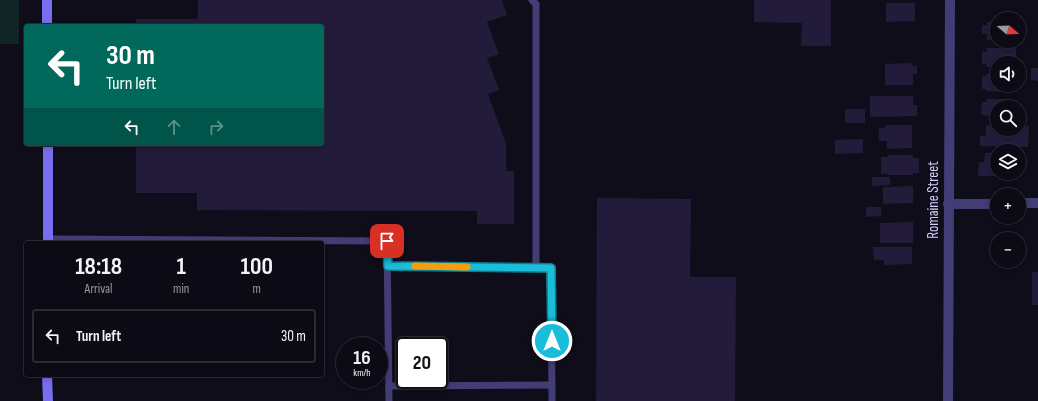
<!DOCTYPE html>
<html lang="en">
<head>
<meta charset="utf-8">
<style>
	:root { --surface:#0c0a14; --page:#15131d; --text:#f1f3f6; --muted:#9a9aa0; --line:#2c2b34 }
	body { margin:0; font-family:"Sofia Sans Condensed",sans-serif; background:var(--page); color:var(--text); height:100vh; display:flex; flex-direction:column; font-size:15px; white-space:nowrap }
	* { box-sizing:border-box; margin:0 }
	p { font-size:13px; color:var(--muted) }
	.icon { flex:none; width:22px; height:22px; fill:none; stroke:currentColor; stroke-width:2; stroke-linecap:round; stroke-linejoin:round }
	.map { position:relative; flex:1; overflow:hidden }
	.sheet { position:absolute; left:24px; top:241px; width:300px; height:136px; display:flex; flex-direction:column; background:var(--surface); border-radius:4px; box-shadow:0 2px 6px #0003,0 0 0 1px var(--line) }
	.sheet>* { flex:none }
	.banner { position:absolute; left:24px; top:24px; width:300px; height:122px; border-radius:4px; box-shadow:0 2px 6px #0003,0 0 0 1px var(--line); background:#00695c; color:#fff; overflow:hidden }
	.needle { width:26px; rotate:109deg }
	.buttons { position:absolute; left:990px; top:12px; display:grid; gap:8px }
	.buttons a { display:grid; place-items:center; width:36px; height:36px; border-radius:50%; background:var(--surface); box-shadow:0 2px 6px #0003,0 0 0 1px var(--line); font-size:20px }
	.speed { position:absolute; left:336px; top:337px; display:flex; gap:8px; font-size:20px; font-weight:700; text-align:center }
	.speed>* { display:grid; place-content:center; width:52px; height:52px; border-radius:50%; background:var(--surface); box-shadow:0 2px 6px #0003,0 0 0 1px var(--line); line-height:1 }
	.speed small { font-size:10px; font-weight:400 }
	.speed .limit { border:2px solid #111; border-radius:6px; background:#fff; color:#111 }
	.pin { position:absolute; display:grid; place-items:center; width:34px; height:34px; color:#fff; margin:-17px; border-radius:8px; box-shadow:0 2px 6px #0006 }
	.me { position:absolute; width:44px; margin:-22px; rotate:0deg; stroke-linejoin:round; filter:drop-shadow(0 0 3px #0008) }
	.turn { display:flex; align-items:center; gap:14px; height:84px; padding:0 16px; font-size:18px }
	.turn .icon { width:52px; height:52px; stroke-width:2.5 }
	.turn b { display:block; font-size:28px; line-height:34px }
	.lanes { display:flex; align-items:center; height:38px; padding:0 16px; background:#0003; justify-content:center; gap:20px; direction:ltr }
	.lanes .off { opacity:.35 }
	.eta { display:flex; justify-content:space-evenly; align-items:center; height:68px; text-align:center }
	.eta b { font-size:24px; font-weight:700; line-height:28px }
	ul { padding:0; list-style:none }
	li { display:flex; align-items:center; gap:12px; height:54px; margin:0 8px 6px; padding:0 8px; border:2px solid var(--line); border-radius:4px }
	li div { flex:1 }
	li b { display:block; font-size:15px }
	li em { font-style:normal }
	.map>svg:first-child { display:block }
</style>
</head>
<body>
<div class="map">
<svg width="1038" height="401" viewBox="0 0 1038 401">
	<rect width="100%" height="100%" fill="#100d1b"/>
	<rect fill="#112424" x="0" y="0" width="19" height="44"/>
	<g fill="#231b3a">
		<path d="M 198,0 L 502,0 L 507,15 L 487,22 L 499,54 L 487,58 L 499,90 L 488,94 L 506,144 L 506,171 L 514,171 L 514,224 L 477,224 L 477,211 L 197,210 L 197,193 L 136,193 L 136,144 L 322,144 L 322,26 L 136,26 L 136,19 L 198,19 Z"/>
		<path d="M 754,0 L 831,0 L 831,46 L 801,46 L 802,23 L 754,22 Z"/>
		<path d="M 886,3 L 915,3 L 915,21 L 886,22 Z"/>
		<path d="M 987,22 L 997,22 L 997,41 L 987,40 L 987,34 L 982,34 L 982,25 L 987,25 Z"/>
		<path d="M 1007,46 L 1016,46 L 1016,60 L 1009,60 L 1009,63 L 997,63 L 997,67 L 986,67 L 987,64 L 982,64 L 982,51 L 987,52 L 987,48 L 1008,48 Z"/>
		<path d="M 913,63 L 912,66 L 917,66 L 917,74 L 913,74 L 913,85 L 885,85 L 885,64 Z"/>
		<path d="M 1031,68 L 1038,68 L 1038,81 L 1031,80 Z"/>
		<path d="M 986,74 L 997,74 L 997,85 L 1009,85 L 1009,92 L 986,91 L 986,89 L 982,89 L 982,76 L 986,76 Z"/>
		<path d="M 870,96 L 913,96 L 913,105 L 917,105 L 917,116 L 870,117 Z"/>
		<path d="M 986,99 L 1010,99 L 1009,107 L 997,107 L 997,117 L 981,115 L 982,102 L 987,102 Z"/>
		<rect x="845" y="109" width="20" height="14"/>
		<path d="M 886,125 L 912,125 L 912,148 L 887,149 L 887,141 L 879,141 L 879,128 L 886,127 Z"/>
		<path d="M 986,125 L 997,126 L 997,129 L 1019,129 L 1019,126 L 1029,126 L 1028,147 L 980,146 L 980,136 L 986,136 Z"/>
		<path d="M 863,139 L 863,153 L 835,154 L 835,140 Z"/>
		<path d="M 985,153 L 997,153 L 997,173 L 1015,173 L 1014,176 L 978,176 L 979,162 L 984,162 Z"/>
		<path d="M 888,155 L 913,155 L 913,158 L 919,158 L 919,173 L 913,173 L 913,175 L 888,175 L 888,174 L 881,174 L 881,157 L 888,157 Z"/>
		<path d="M 872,177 L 890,177 L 890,185 L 872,186 Z"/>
		<path d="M 913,186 L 913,203 L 883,204 L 883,187 Z"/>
		<path d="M 597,198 L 691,199 L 690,277 L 736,277 L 735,401 L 596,401 Z"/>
		<path d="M 866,207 L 881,207 L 881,216 L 866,217 Z"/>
		<path d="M 913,222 L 913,243 L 880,243 L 880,223 Z"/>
		<path d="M 873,247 L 912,247 L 912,264 L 884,265 L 884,260 L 874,260 Z"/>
		<rect x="1032" y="272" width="6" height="33"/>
	</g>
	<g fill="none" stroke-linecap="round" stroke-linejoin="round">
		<g stroke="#423d75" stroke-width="7">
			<path d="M 532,0 L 536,4 L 536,268"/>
			<path d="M 48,239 L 387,241 L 389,401"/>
			<path d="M 388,266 L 551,268 L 552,401"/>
			<path d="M 389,386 L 552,385"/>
		</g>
		<g stroke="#423d75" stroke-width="10">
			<path d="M 1019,203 L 1038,203"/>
			<path d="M 948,204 L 997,204"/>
			<path d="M 948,401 L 950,0"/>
		</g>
		<g stroke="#776eef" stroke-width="10">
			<path d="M 47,0 L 47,26"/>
			<path d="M 48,144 L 48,243"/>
			<path d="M 47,375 L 48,401"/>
		</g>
	</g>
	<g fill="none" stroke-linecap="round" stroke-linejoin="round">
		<defs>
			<path id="route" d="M 387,241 L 388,266 L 551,268 L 552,341"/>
		</defs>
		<use href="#route" stroke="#107b8d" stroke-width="10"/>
		<use href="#route" stroke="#19bdd9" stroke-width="7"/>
		<path stroke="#f59e0b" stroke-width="7" d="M 415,266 L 467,267"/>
	</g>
	<g text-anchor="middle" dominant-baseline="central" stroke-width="3" stroke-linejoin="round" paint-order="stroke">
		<g font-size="15" fill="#d4ccf9" stroke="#100d1b">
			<text transform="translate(933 200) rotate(-90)">Romaine Street</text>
		</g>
	</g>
</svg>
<div class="buttons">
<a><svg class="needle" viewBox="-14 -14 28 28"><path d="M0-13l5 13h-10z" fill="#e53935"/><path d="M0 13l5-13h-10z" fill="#9a9aa0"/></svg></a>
<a><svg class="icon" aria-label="sound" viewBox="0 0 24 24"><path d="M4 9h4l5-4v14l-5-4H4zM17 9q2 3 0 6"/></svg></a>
<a><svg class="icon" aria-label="search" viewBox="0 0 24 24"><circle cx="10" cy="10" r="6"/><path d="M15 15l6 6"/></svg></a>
<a><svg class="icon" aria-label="layers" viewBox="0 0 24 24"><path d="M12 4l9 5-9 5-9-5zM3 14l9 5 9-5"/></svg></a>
<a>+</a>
<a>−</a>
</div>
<div class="speed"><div>16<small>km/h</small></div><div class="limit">20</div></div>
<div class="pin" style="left:387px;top:241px;background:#d93025"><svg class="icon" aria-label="arrive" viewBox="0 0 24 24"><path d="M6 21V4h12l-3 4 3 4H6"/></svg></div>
<svg class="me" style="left:552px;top:341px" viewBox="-20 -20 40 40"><circle r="17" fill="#19bdd9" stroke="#fff" stroke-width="3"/><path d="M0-11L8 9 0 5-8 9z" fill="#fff"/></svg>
<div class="banner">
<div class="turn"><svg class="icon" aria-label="left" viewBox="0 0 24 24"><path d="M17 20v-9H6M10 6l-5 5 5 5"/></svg><div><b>30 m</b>Turn left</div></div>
<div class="lanes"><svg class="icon" aria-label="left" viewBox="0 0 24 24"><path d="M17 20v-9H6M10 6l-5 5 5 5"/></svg><svg class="icon off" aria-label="ahead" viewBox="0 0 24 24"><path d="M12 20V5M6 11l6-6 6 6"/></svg><svg class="icon off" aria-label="right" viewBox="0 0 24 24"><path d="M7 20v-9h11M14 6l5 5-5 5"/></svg></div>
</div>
<section class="sheet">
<div class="eta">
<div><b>18:18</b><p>Arrival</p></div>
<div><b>1</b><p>min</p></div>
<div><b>100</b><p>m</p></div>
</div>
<ul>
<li><svg class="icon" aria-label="left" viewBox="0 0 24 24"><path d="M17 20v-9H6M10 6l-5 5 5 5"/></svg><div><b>Turn left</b></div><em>30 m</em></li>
</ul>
</section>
</div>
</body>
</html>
